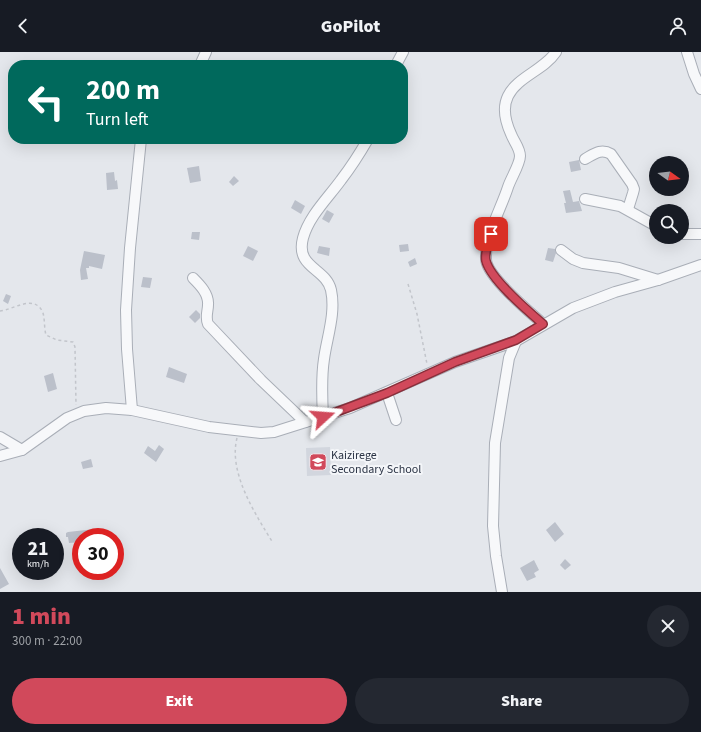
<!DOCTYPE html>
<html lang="en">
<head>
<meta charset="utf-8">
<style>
	:root { --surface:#171b24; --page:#242831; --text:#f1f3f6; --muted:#9ea1a6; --accent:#d1495b }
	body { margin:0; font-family:"Source Sans 3",sans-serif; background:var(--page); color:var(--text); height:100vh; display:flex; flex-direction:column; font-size:15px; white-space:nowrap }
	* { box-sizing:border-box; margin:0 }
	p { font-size:13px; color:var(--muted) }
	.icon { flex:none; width:22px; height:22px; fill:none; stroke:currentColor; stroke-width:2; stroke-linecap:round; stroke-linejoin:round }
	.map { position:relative; height:540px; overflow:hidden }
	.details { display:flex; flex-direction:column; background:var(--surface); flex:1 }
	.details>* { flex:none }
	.guide { position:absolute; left:8px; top:8px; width:400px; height:84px; border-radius:16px; box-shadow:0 4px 16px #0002; background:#00695c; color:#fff; overflow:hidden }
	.needle { width:26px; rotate:104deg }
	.tools { position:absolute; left:649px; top:104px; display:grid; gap:8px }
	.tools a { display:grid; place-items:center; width:40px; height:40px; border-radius:50%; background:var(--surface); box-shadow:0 4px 16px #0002; font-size:20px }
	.speed { position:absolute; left:12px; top:476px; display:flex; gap:8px; font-size:20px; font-weight:700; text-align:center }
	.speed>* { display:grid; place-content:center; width:52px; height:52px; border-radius:50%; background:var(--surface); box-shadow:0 4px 16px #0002; line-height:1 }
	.speed small { font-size:10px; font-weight:400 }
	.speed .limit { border:6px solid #d22; background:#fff; color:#111 }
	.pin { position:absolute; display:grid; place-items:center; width:34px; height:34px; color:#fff; margin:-17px; border-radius:8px; box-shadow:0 2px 6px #0006 }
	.me { position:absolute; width:44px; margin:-22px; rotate:71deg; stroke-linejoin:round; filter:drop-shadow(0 0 3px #0008) }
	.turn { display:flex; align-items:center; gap:14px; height:84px; padding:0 12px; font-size:18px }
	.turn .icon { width:52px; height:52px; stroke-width:2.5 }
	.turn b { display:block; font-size:28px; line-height:34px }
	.round { display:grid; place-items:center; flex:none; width:42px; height:42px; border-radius:21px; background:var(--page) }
	.summary { display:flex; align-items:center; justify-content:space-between; height:68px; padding:0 12px }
	h1 { font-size:24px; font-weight:800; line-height:30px; color:var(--accent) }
	.cta { display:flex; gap:8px; margin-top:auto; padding:8px 12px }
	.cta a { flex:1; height:46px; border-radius:24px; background:var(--accent); color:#fff; font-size:16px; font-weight:800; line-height:46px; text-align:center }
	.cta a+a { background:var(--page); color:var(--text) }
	header { display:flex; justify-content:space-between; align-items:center; height:52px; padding:0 12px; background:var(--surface); font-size:18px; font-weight:800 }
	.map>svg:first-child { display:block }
</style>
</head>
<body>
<header><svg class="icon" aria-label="back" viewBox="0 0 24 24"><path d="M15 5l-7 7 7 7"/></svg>GoPilot<svg class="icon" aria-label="person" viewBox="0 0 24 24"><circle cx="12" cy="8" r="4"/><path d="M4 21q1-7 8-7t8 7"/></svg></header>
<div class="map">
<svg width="701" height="540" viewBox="0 0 701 540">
	<rect width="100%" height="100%" fill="#e4e7ec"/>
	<path fill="#d2d6de" d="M 330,395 L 331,423 L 307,424 L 306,396 Z"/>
	<g fill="#bbc0ca">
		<path d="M 579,108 L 581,118 L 571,120 L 569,110 Z"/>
		<path d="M 199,114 L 201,129 L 190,131 L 187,116 Z"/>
		<path d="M 114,120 L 115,129 L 117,128 L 118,137 L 107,138 L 106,121 Z"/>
		<path d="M 234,124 L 239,129 L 233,134 L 229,130 Z"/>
		<path d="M 570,138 L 573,150 L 579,149 L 582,159 L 566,161 L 564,151 L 566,151 L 563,139 Z"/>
		<path d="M 295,148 L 305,154 L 301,162 L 291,156 Z"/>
		<path d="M 327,158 L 334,162 L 329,171 L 322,167 Z"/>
		<path d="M 192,180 L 200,180 L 199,188 L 191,187 Z"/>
		<path d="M 408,192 L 409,199 L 400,200 L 399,193 Z"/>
		<path d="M 248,194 L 258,199 L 253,209 L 243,204 Z"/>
		<path d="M 319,194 L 330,196 L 329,204 L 317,201 Z"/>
		<path d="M 548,196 L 555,197 L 556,201 L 553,210 L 545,208 Z"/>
		<path d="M 84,199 L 105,203 L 102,217 L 89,214 L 89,216 L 86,216 L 88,227 L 81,228 L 80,218 Z"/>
		<path d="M 415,206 L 417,212 L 410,215 L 408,210 Z"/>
		<path d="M 143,225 L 152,226 L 150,236 L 141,235 Z"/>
		<path d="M 6,242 L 11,244 L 8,252 L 3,249 Z"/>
		<path d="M 196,258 L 200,262 L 200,266 L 195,271 L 189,265 Z"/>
		<path d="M 169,315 L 187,322 L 184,331 L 166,325 Z"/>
		<path d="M 53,321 L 57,337 L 48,340 L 44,324 Z"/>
		<path d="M 159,393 L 164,397 L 156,410 L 144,401 L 148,394 L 155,399 Z"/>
		<path d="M 91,407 L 93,415 L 83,417 L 81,410 Z"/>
		<path d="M 555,470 L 564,482 L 555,490 L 546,478 Z"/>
		<path d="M 95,477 L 96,485 L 81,485 L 81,490 L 69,491 L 68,485 L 66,485 L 66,481 L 68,480 Z"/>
		<path d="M 565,507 L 571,513 L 565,518 L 560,513 Z"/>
		<path d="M 534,508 L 539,518 L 534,521 L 536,525 L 527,529 L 520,516 Z"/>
		<path d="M 0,516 L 9,532 L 0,537 Z"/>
	</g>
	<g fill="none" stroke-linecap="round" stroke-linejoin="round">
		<defs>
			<g id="street">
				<path d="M 687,0 L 694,22 L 701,37"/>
				<path d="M 200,13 L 206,0"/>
				<path d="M 396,13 L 403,0"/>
				<path d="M 585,107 C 594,102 601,96 611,102 L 632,132 L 634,137 L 633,141 L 628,157"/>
				<path d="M 585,147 L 620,154 L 656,174"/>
				<path d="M 682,182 L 701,182"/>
				<path d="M 561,198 L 573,207 L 583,211 L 619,216 L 658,228"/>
				<path d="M 193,226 C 200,233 209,242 208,253 C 208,259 205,265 208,272 L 261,328 L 305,370"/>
				<path d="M 543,272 C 530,260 486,224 486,207 C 485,184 501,157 508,135 C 511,126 520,112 520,104 C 520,96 514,90 511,82 C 506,71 502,56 508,44 C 517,25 544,18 556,0"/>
				<path d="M 387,341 L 396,368"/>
				<path d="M 132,358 L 127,297 L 126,258 L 130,196 L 141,87"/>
				<path d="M 323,365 C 322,346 321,326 324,307 C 327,285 336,261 331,238 C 326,216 295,216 303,186 C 309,164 328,146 341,128 C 351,115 360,101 368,87"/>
				<path d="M 0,385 L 22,398"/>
				<path d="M 0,404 L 22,398 L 67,366 L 84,359 L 106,356 L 132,358 L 209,375 L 261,381 L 274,380 L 350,356 L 455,310 L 516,289 L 573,256 L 615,240 L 658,228 L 701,213"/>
				<path d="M 502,540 L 496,504 L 493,474 L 495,391 L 509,306 L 516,289"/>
			</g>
		</defs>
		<use href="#street" stroke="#a9aeb7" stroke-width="12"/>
		<g stroke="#c2c5cb" stroke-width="1.5" stroke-dasharray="3 3" stroke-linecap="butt">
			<path d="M 408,232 L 417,262 L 427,312"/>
			<path d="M 0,259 C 13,258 35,241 43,261 C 45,268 44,276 46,283 L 57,288 L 73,290 L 75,295 L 76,353"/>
			<path d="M 237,386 C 228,421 256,463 273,491"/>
		</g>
		<use href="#street" stroke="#f7f8fa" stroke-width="10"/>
	</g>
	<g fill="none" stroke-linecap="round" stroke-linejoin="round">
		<defs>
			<path id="route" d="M 323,365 L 387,341 L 455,310 L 516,288 L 543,272 C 528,259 491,228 486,209 C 484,201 489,189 491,182"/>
		</defs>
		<use href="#route" stroke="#882f3b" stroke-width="10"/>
		<use href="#route" stroke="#d1495b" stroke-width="7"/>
	</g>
	<defs>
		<symbol id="school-square" viewBox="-11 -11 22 22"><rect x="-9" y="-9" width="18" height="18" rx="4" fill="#d1495b" stroke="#f4f6f9"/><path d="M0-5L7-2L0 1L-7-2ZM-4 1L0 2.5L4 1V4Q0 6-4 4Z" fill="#fff"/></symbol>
	</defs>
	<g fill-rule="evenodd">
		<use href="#school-square" x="308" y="400" width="20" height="20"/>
	</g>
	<g text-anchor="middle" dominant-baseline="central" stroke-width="4" stroke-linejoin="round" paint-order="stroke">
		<g font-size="12" fill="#2b3445" stroke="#f4f6f9" text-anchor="start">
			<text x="331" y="403">Kaizirege<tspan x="331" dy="14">Secondary School</tspan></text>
		</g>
	</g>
</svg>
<div class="tools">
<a><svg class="needle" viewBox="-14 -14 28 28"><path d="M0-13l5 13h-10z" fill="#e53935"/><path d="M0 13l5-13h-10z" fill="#9ea1a6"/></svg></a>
<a><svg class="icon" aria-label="search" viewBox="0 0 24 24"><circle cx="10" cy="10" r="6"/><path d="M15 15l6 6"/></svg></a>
</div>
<div class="speed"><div>21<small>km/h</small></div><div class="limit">30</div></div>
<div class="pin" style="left:491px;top:182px;background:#d93025"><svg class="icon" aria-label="arrive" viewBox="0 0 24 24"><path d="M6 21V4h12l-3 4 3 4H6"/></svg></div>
<svg class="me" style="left:323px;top:365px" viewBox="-20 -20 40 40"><path d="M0-17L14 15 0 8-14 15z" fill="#d1495b" stroke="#fff" stroke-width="4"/></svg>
<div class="guide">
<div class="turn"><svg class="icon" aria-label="left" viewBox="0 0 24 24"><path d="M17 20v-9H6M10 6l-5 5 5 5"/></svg><div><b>200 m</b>Turn left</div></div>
</div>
</div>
<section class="details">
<div class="summary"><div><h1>1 min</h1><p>300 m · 22:00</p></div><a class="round"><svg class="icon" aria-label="close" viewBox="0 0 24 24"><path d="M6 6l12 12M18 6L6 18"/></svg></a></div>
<div class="cta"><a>Exit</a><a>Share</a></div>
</section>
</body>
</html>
